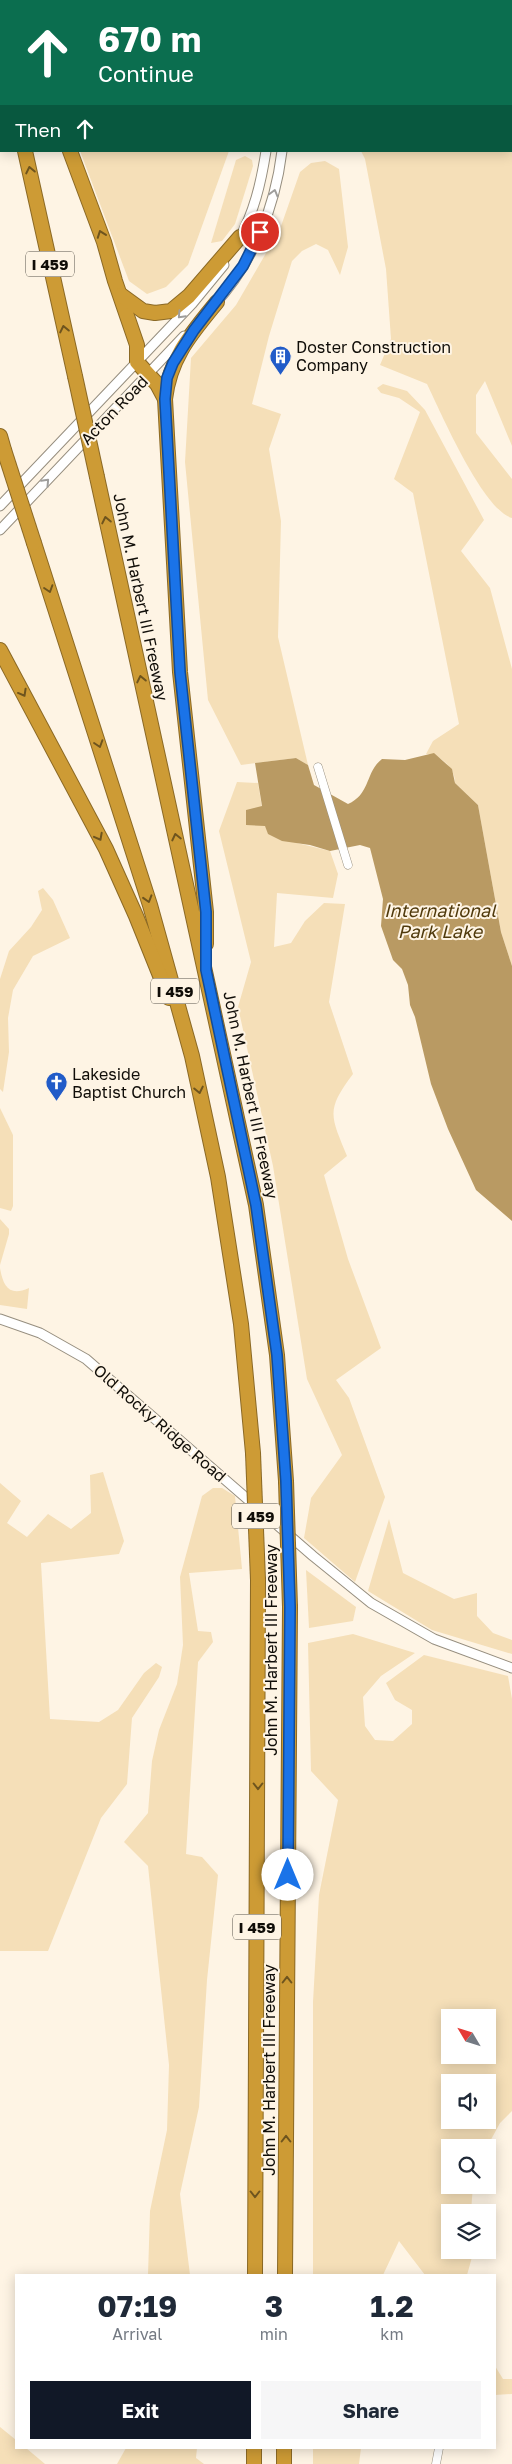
<!DOCTYPE html>
<html lang="en">
<head>
<meta charset="utf-8">
<style>
	:root { --surface:#fff; --page:#f6f6f7; --text:#1f2937; --muted:#747a83; --accent:#111827 }
	body { margin:0; font-family:"Golos Text",sans-serif; background:var(--page); color:var(--text); height:100vh; display:flex; flex-direction:column; font-size:19px; white-space:nowrap }
	* { box-sizing:border-box; margin:0 }
	p { font-size:16px; color:var(--muted) }
	.icon { flex:none; width:28px; height:28px; fill:none; stroke:currentColor; stroke-width:2; stroke-linecap:round; stroke-linejoin:round }
	.map { position:relative; flex:1; overflow:hidden }
	.drawer { position:absolute; left:15px; top:2274px; width:481px; height:175px; display:flex; flex-direction:column; background:var(--surface); border-radius:0px; box-shadow:0 2px 12px #0003 }
	.drawer>* { flex:none }
	.top-card { position:absolute; left:0px; top:0px; width:512px; height:152px; box-shadow:0 2px 12px #0003; background:#0b6e4f; color:#fff; overflow:hidden }
	.needle { width:32px; rotate:308deg }
	.fabs { position:absolute; left:441px; top:2009px; display:grid; gap:10px }
	.fabs a { display:grid; place-items:center; width:55px; height:55px; border-radius:0px; background:var(--surface); box-shadow:0 2px 12px #0003; font-size:25px }
	.pin { position:absolute; display:grid; place-items:center; width:42px; height:42px; color:#fff; margin:-21px; border:2px solid #fff; border-radius:50%; box-shadow:0 1px 5px #0007 }
	.me { position:absolute; width:55px; margin:-28px; rotate:0deg; stroke-linejoin:round; filter:drop-shadow(0 0 4px #0008) }
	.turn { display:flex; align-items:center; gap:18px; height:105px; padding:0 15px; font-size:22px }
	.turn .icon { width:65px; height:65px; stroke-width:2.5 }
	.turn b { display:block; font-size:35px; line-height:42px }
	.then { display:flex; align-items:center; height:48px; padding:0 15px; background:#0003; gap:10px; font-size:19px }
	.eta { display:flex; justify-content:space-evenly; align-items:center; height:85px; text-align:center }
	.eta b { font-size:30px; font-weight:700; line-height:35px }
	.button { display:flex; gap:10px; margin-top:auto; padding:10px 15px }
	.button a { flex:1; height:58px; border-radius:0px; background:var(--accent); color:#fff; font-size:20px; font-weight:700; line-height:58px; text-align:center }
	.button a+a { background:var(--page); color:var(--text) }
	.map>svg:first-child { display:block }
</style>
</head>
<body>
<div class="map">
<svg width="512" height="2464" viewBox="0 0 512 2464">
	<rect width="100%" height="100%" fill="#fef4e4"/>
	<g fill="#f5dfb8" fill-rule="evenodd">
		<rect x="24" y="0" width="92" height="1"/>
		<path d="M 269,0 L 512,0 L 512,446 L 485,381 L 476,395 L 476,433 L 512,479 L 512,518 C 483,510 441,413 427,384 L 380,365 L 391,339 L 386,269 L 365,159 L 361,151 L 511,151 L 511,1 Z"/>
		<path d="M 80,151 L 229,151 L 188,265 L 166,287 L 147,294 L 129,281 Z"/>
		<path d="M 245,156 L 252,160 L 253,166 L 235,224 L 222,241 L 211,243 L 236,160 Z"/>
		<path d="M 325,161 L 339,169 L 348,247 L 340,275 L 328,250 L 316,244 L 302,251 L 292,261 L 269,336 L 252,404 L 281,414 L 269,449 L 281,521 L 278,637 L 308,765 L 296,758 L 241,765 L 208,700 L 185,462 L 191,358 L 236,305 L 280,229 L 300,172 L 311,163 Z"/>
		<path d="M 383,384 L 407,391 L 425,410 L 484,520 L 461,551 L 490,588 L 512,669 L 512,966 L 501,932 L 478,805 L 455,783 C 456,769 439,753 426,754 L 433,741 L 459,724 L 413,493 L 394,479 L 420,412 L 399,398 L 381,393 L 377,388 Z"/>
		<path d="M 237,782 L 258,783 L 265,826 L 297,843 L 330,851 L 338,874 L 333,898 L 277,893 L 274,947 L 291,943 L 305,921 L 324,903 L 345,904 L 329,1002 L 353,1074 C 325,1111 331,1116 347,1156 L 324,1175 L 348,1259 L 381,1348 L 336,1380 L 349,1398 L 385,1497 L 355,1582 L 304,1538 L 311,1498 L 342,1455 L 307,1379 L 273,1166 L 238,1007 L 251,962 L 219,831 Z"/>
		<path d="M 43,888 L 53,900 L 70,938 L 33,956 L 13,990 L 8,1018 L 9,1052 L 3,1092 L 0,1089 L 0,979 L 9,951 L 31,927 L 42,910 L 38,891 Z"/>
		<path d="M 0,1108 L 13,1135 L 13,1206 L 11,1211 L 0,1208 Z"/>
		<path d="M 0,1219 L 9,1229 L 9,1234 L 0,1265 Z"/>
		<path d="M 0,1268 C 3,1286 9,1297 29,1288 L 27,1309 L 0,1305 Z"/>
		<path d="M 103,1472 L 124,1541 L 119,1554 L 41,1563 L 50,1719 L 99,1722 L 118,1710 L 144,1673 L 156,1663 L 162,1667 L 159,1677 L 132,1718 L 127,1784 L 101,1818 L 48,1951 L 0,1951 L 0,1483 L 21,1501 L 7,1523 L 27,1537 L 48,1514 L 71,1529 L 91,1513 L 90,1475 Z"/>
		<path d="M 213,1488 L 222,1488 L 235,1496 L 242,1569 L 189,1573 L 198,1631 L 211,1632 L 213,1642 L 198,1662 L 186,1854 L 202,1857 L 218,1875 L 207,1980 L 199,2107 L 180,2194 L 190,2275 L 148,2275 L 150,2211 L 167,2130 L 169,2065 L 148,1866 L 124,1842 L 148,1813 L 152,1761 L 159,1730 L 177,1684 L 183,1645 L 180,1577 L 202,1496 Z"/>
		<path d="M 389,1519 L 403,1573 L 454,1599 L 477,1593 L 477,1616 L 493,1633 L 512,1640 L 512,1654 L 432,1630 L 368,1591 Z"/>
		<path d="M 306,1570 L 356,1607 L 353,1621 L 309,1628 Z"/>
		<path d="M 353,1634 L 415,1653 L 381,1676 L 363,1697 L 365,1726 L 375,1740 L 393,1741 L 412,1724 L 412,1710 L 395,1700 L 386,1683 L 424,1655 L 508,1676 L 512,1699 L 512,2111 L 500,2123 L 487,2147 L 450,2148 L 450,2185 L 473,2185 L 471,2212 L 450,2212 L 450,2250 L 474,2250 L 467,2275 L 425,2275 L 399,2241 L 383,2275 L 313,2275 L 313,2002 L 319,1895 L 338,1800 L 311,1771 L 308,1643 ZM 450,2018 L 488,2018 L 488,2055 L 450,2055 ZM 450,2082 L 488,2082 L 488,2120 L 450,2120 Z"/>
		<path d="M 495,2366 L 503,2379 L 512,2379 L 512,2394 L 495,2395 Z"/>
		<path d="M 0,2427 L 16,2440 L 16,2448 L 26,2448 L 45,2464 L 0,2464 Z"/>
		<path d="M 126,2448 L 197,2448 L 196,2458 L 204,2464 L 117,2464 Z"/>
		<path d="M 313,2448 L 361,2448 L 359,2464 L 313,2464 Z"/>
	</g>
	<path fill="#b99a63" d="M 434,753 L 452,769 L 455,783 L 478,805 L 501,932 L 512,966 L 512,1221 L 476,1190 L 448,1129 L 431,1084 L 415,1017 L 410,1005 L 408,985 L 402,969 L 393,960 L 381,926 L 383,899 L 370,848 L 360,845 L 330,851 L 310,845 L 282,841 L 268,834 L 265,826 L 246,825 L 246,810 L 262,806 L 255,763 L 296,758 L 308,765 L 314,785 L 348,804 C 371,794 365,772 382,759 L 405,760 Z"/>
	<g fill="none" stroke-linecap="round" stroke-linejoin="round">
		<defs>
			<g id="minor">
				<path d="M 318,767 L 348,865"/>
				<path d="M 436,2464 L 439,2448"/>
			</g>
			<g id="tertiary">
				<path d="M 255,0 L 255,1"/>
				<path d="M 238,241 C 254,213 261,183 266,151"/>
				<path d="M 214,305 C 253,263 275,208 282,151"/>
				<path d="M 0,506 L 192,304 L 224,265"/>
				<path d="M 0,530 L 184,336"/>
				<path d="M 0,1319 L 40,1333 L 86,1359 L 313,1556 L 371,1603 L 434,1639 L 512,1668"/>
			</g>
			<g id="motorway">
				<path d="M 14,0 L 15,1"/>
				<path d="M 0,37 L 1,42"/>
				<path d="M 25,151 L 75,376"/>
				<path d="M 70,151 L 104,242 L 115,281 L 137,345 L 137,362 L 157,384 L 165,399"/>
				<path d="M 121,295 L 143,311 L 155,313 L 171,311 L 189,296 L 240,237"/>
				<path d="M 0,436 L 4,450"/>
				<path d="M 97,477 L 256,1205 L 277,1355 L 286,1481"/>
				<path d="M 34,543 L 150,905 L 192,1056 L 218,1177 L 241,1324 L 253,1453"/>
				<path d="M 0,650 L 106,849 L 136,916 L 169,998"/>
				<path d="M 206,944 L 206,912 L 180,672 L 165,399 C 170,357 191,334 217,302"/>
				<path d="M 255,2275 L 258,1580"/>
				<path d="M 285,2275 L 290,1607"/>
				<path d="M 254,2464 L 254,2448"/>
				<path d="M 284,2464 L 284,2448"/>
			</g>
		</defs>
		<use href="#minor" stroke="#968e7f" stroke-width="9"/>
		<use href="#tertiary" stroke="#968e7f" stroke-width="11"/>
		<use href="#motorway" stroke="#8b6925" stroke-width="16"/>
		<use href="#minor" stroke="#fff" stroke-width="8"/>
		<use href="#tertiary" stroke="#fff" stroke-width="9"/>
		<use href="#motorway" stroke="#cd9b35" stroke-width="14"/>
		<defs>
			<g id="motorway-bridge">
				<path d="M 75,376 L 97,477"/>
				<path d="M 4,450 L 34,543"/>
				<path d="M 253,1453 L 258,1580"/>
				<path d="M 286,1481 L 290,1607"/>
			</g>
		</defs>
		<use href="#motorway-bridge" stroke="#8b6925" stroke-width="16" stroke-linecap="butt"/>
		<use href="#motorway-bridge" stroke="#cd9b35" stroke-width="14"/>
	</g>
	<defs><path id="oneway-chevron" d="M-2-3.5L2.5 0L-2 3.5" fill="none" stroke-width="1.6" stroke-linecap="round" stroke-linejoin="round" transform="scale(1.25)"/></defs>
	<g stroke="#6e541e">
		<use href="#oneway-chevron" transform="translate(30 170) rotate(-102)"/>
		<use href="#oneway-chevron" transform="translate(101 234) rotate(-110)"/>
		<use href="#oneway-chevron" transform="translate(64 329) rotate(-102)"/>
		<use href="#oneway-chevron" transform="translate(106 520) rotate(-102)"/>
		<use href="#oneway-chevron" transform="translate(49 589) rotate(72)"/>
		<use href="#oneway-chevron" transform="translate(141 679) rotate(-102)"/>
		<use href="#oneway-chevron" transform="translate(23 693) rotate(61)"/>
		<use href="#oneway-chevron" transform="translate(99 744) rotate(72)"/>
		<use href="#oneway-chevron" transform="translate(99 837) rotate(62)"/>
		<use href="#oneway-chevron" transform="translate(176 837) rotate(-103)"/>
		<use href="#oneway-chevron" transform="translate(148 899) rotate(73)"/>
		<use href="#oneway-chevron" transform="translate(199 1090) rotate(78)"/>
		<use href="#oneway-chevron" transform="translate(258 1786) rotate(90)"/>
		<use href="#oneway-chevron" transform="translate(287 1980) rotate(-90)"/>
		<use href="#oneway-chevron" transform="translate(286 2139) rotate(-90)"/>
		<use href="#oneway-chevron" transform="translate(255 2194) rotate(90)"/>
	</g>
	<g stroke="#9f9e9c">
		<use href="#oneway-chevron" transform="translate(274 193) rotate(-75)"/>
		<use href="#oneway-chevron" transform="translate(181 315) rotate(133)"/>
		<use href="#oneway-chevron" transform="translate(46 482) rotate(-47)"/>
	</g>
	<g fill="none" stroke-linecap="round" stroke-linejoin="round">
		<defs>
			<path id="route" d="M 260,232 L 243,266 L 194,330 L 173,363 L 167,378 L 165,399 L 180,672 L 206,912 L 206,970 L 256,1205 L 277,1355 L 286,1481 L 290,1607 L 288,1875"/>
		</defs>
		<use href="#route" stroke="#114b97" stroke-width="12"/>
		<use href="#route" stroke="#1a73e8" stroke-width="9"/>
	</g>
	<defs>
		<symbol id="building-pin" viewBox="-11 -11 22 30"><path d="M0 17L-7.5 6A9.5 9.5 0 1 1 7.5 6Z" fill="#215bc8" stroke="#fef4e4"/><path d="M-4-6H4V6H1V3H-1V6H-4ZM-2.5-4.3h1.7v1.8h-1.7ZM.8-4.3h1.7v1.8H.8ZM-2.5-1h1.7V.8h-1.7ZM.8-1h1.7V.8H.8Z" fill="#fff"/></symbol>
		<symbol id="church-pin" viewBox="-11 -11 22 30"><path d="M0 17L-7.5 6A9.5 9.5 0 1 1 7.5 6Z" fill="#215bc8" stroke="#fef4e4"/><path d="M-1.2-6h2.4v3.5h3.3v2.4h-3.3V6h-2.4V-.1h-3.3v-2.4h3.3Z" fill="#fff"/></symbol>
	</defs>
	<g fill-rule="evenodd">
		<use href="#building-pin" x="268" y="344" width="25" height="34"/>
		<use href="#church-pin" x="44" y="1070" width="25" height="34"/>
	</g>
	<g text-anchor="middle" dominant-baseline="central" stroke-width="4" stroke-linejoin="round" paint-order="stroke">
		<g fill="#fef4e4" stroke="#57524a" stroke-width="1">
			<rect x="26" y="251.5" width="48" height="25" rx="4"/>
			<rect x="151" y="978.5" width="48" height="25" rx="4"/>
			<rect x="232" y="1503.5" width="48" height="25" rx="4"/>
			<rect x="233" y="1914.5" width="48" height="25" rx="4"/>
		</g>
		<g font-size="15" font-weight="bold" fill="#100d08">
			<text x="50" y="264">I 459</text>
			<text x="175" y="991">I 459</text>
			<text x="256" y="1516">I 459</text>
			<text x="257" y="1927">I 459</text>
		</g>
		<g font-size="16" fill="#100d08" stroke="#fef4e4" text-anchor="start">
			<text x="296" y="347">Doster Construction<tspan x="296" dy="18">Company</tspan></text>
			<text x="72" y="1074">Lakeside<tspan x="72" dy="18">Baptist Church</tspan></text>
		</g>
		<g font-size="16" fill="#100d08" stroke="#fef4e4">
			<text transform="translate(114 410) rotate(-46)">Acton Road</text>
			<text transform="translate(141 597) rotate(78)">John M. Harbert III Freeway</text>
			<text transform="translate(251 1095) rotate(78)">John M. Harbert III Freeway</text>
			<text transform="translate(160 1423) rotate(41)">Old Rocky Ridge Road</text>
			<text transform="translate(271 1650) rotate(-90)">John M. Harbert III Freeway</text>
			<text transform="translate(269 2070) rotate(-90)">John M. Harbert III Freeway</text>
		</g>
		<g font-size="18" font-style="italic" fill="#503a0c" stroke="#fef4e4">
			<text x="440" y="910">International<tspan x="440" dy="21">Park Lake</tspan></text>
		</g>
	</g>
</svg>
<div class="fabs">
<a><svg class="needle" viewBox="-14 -14 28 28"><path d="M0-13l5 13h-10z" fill="#e53935"/><path d="M0 13l5-13h-10z" fill="#747a83"/></svg></a>
<a><svg class="icon" aria-label="sound" viewBox="0 0 24 24"><path d="M4 9h4l5-4v14l-5-4H4zM17 9q2 3 0 6"/></svg></a>
<a><svg class="icon" aria-label="search" viewBox="0 0 24 24"><circle cx="10" cy="10" r="6"/><path d="M15 15l6 6"/></svg></a>
<a><svg class="icon" aria-label="layers" viewBox="0 0 24 24"><path d="M12 4l9 5-9 5-9-5zM3 14l9 5 9-5"/></svg></a>
</div>
<div class="pin" style="left:260px;top:232px;background:#d93025"><svg class="icon" aria-label="arrive" viewBox="0 0 24 24"><path d="M6 21V4h12l-3 4 3 4H6"/></svg></div>
<svg class="me" style="left:288px;top:1875px" viewBox="-20 -20 40 40"><circle r="19" fill="#fff"/><path d="M0-13L10 11 0 6-10 11z" fill="#1a73e8"/></svg>
<div class="top-card">
<div class="turn"><svg class="icon" aria-label="ahead" viewBox="0 0 24 24"><path d="M12 20V5M6 11l6-6 6 6"/></svg><div><b>670 m</b>Continue</div></div>
<div class="then">Then<svg class="icon" aria-label="ahead" viewBox="0 0 24 24"><path d="M12 20V5M6 11l6-6 6 6"/></svg></div>
</div>
<section class="drawer">
<div class="eta">
<div><b>07:19</b><p>Arrival</p></div>
<div><b>3</b><p>min</p></div>
<div><b>1.2</b><p>km</p></div>
</div>
<div class="button"><a>Exit</a><a>Share</a></div>
</section>
</div>
</body>
</html>
